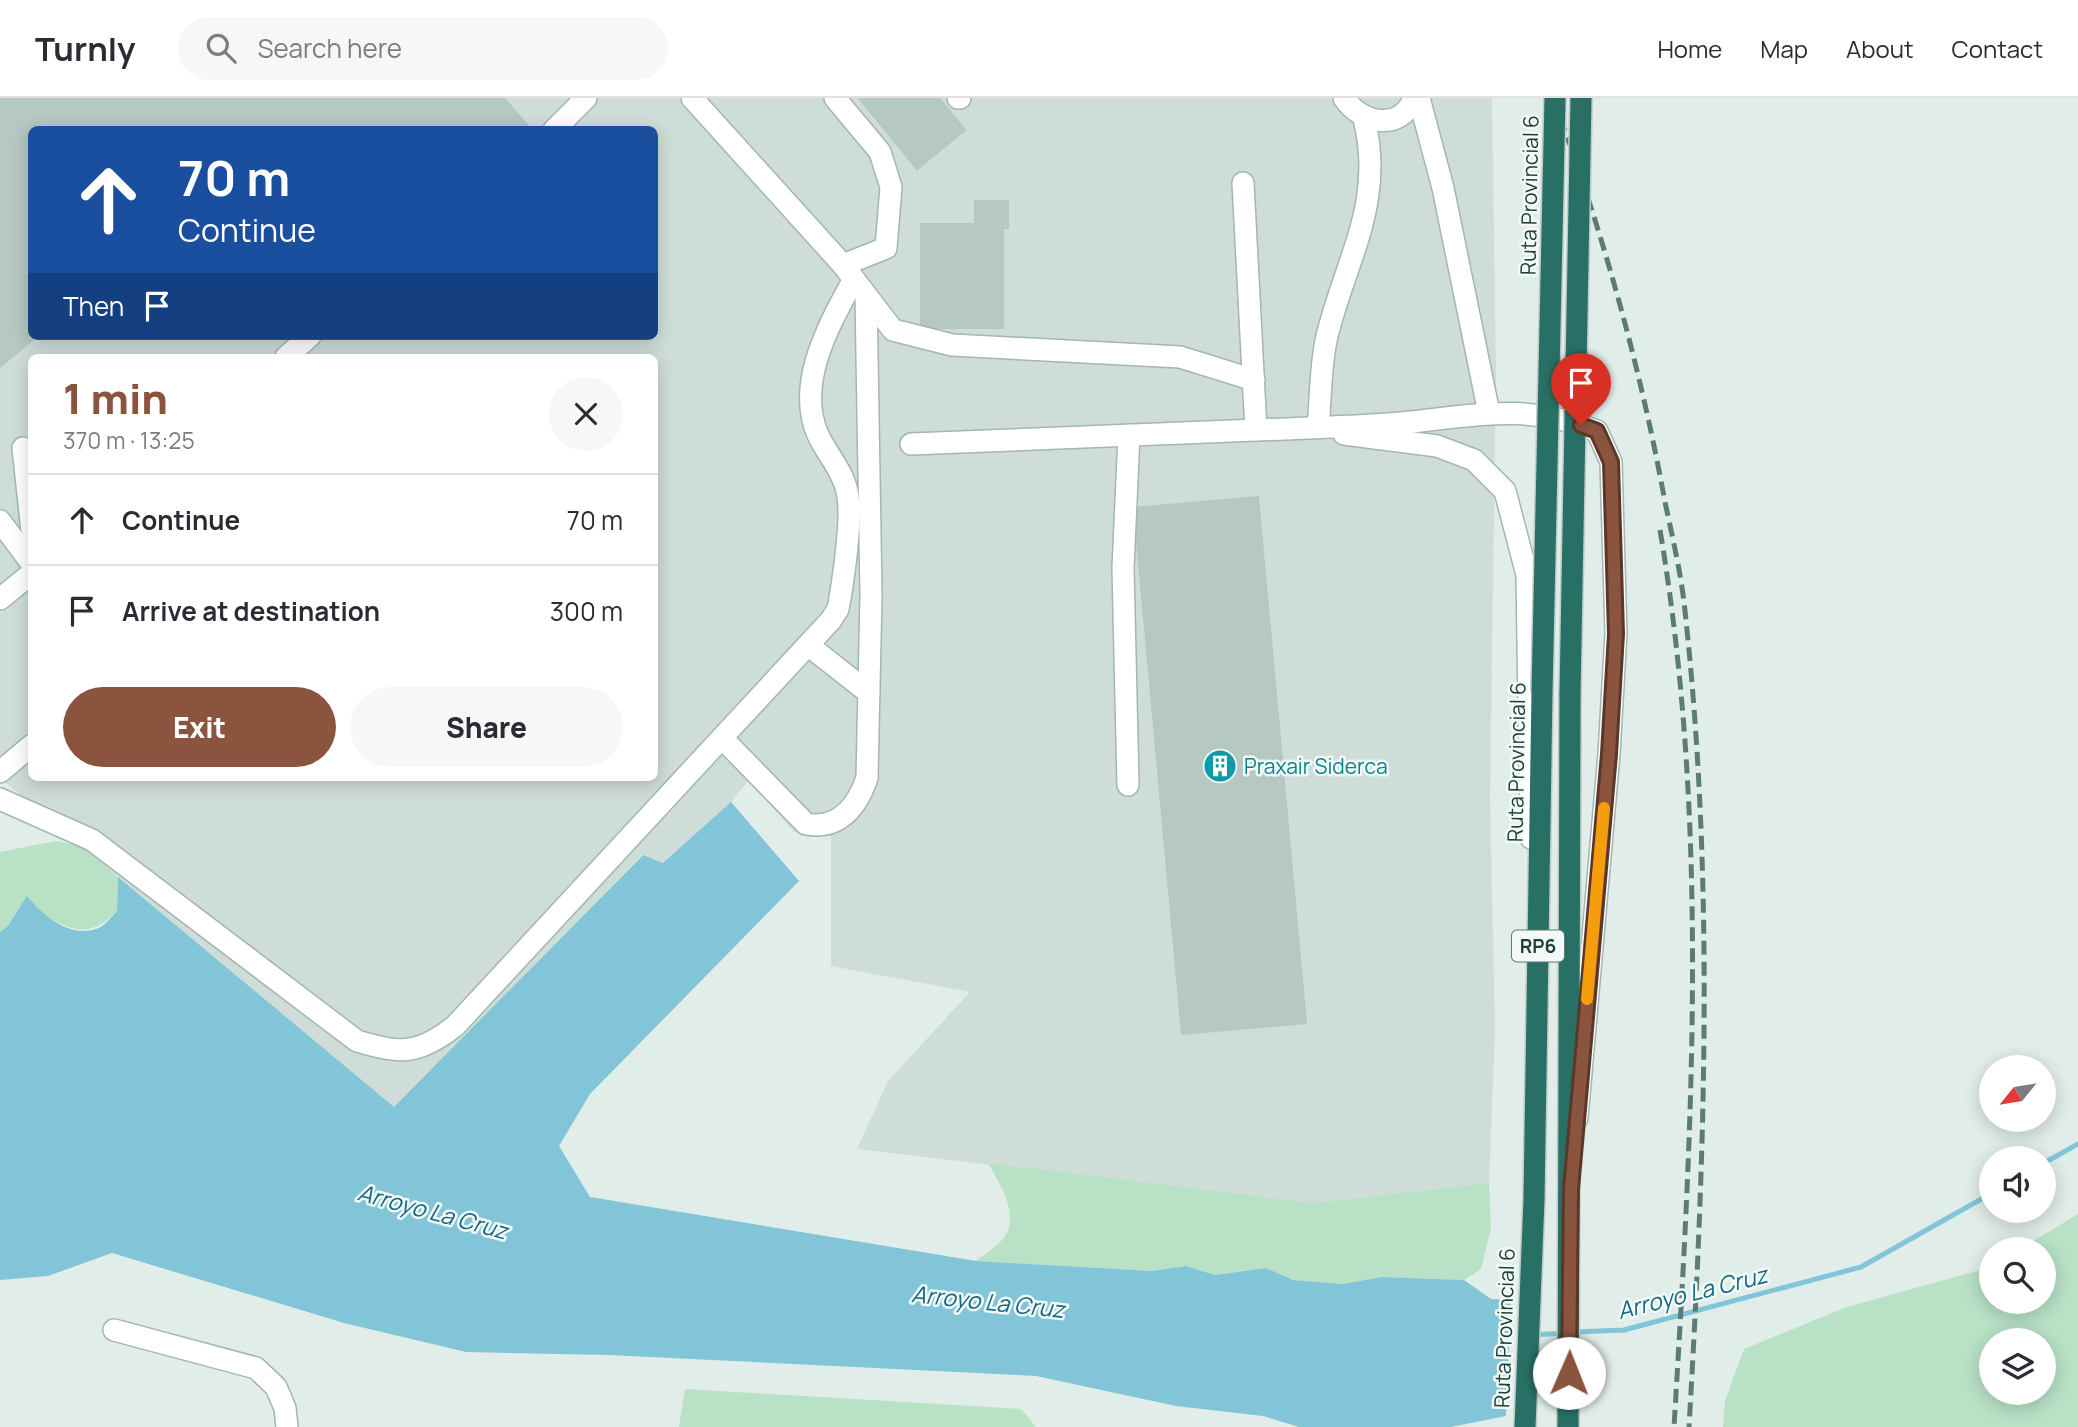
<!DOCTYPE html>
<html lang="en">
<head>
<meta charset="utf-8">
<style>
	:root { --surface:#fff; --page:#f7f7f7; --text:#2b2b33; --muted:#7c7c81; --line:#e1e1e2; --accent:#8a543f }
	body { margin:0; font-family:Manrope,sans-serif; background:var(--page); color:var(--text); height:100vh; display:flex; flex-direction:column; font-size:26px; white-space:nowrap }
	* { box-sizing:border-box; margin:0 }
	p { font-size:23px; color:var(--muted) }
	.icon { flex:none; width:38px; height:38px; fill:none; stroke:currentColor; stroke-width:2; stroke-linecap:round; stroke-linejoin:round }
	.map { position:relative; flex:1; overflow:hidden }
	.drawer { position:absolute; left:28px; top:256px; width:630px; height:427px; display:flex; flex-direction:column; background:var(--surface); border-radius:10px; box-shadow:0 4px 18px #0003 }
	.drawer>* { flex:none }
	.top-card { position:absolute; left:28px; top:28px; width:630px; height:214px; border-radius:10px; box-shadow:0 4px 18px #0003; background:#1a4fa0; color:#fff; overflow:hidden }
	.needle { width:46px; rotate:240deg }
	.buttons { position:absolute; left:1979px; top:957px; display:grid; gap:14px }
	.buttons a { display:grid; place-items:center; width:77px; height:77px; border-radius:50%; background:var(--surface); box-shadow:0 4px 18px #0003; font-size:35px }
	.pin { position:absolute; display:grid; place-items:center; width:60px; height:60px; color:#fff; margin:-72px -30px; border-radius:50% 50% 50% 0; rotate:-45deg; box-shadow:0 0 7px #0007 }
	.pin .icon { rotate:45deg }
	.me { position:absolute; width:77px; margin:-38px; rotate:1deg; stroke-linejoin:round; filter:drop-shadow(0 0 5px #0008) }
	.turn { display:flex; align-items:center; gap:24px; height:147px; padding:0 35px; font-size:32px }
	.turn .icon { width:91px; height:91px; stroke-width:2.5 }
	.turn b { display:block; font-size:49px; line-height:60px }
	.then { display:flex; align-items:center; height:66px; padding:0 35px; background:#0003; gap:14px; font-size:26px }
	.round { display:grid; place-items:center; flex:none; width:74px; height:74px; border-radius:37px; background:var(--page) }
	.overview { display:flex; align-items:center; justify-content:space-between; height:119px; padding:0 35px }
	h1 { font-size:42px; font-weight:800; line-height:52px; color:var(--accent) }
	.cta { display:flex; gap:14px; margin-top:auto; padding:14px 35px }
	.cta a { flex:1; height:80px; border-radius:42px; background:var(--accent); color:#fff; font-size:28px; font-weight:800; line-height:80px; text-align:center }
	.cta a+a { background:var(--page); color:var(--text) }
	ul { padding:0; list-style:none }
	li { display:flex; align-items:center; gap:21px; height:91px; padding:0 35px; border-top:2px solid var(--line) }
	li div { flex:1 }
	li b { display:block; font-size:26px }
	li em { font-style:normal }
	header { display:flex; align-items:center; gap:42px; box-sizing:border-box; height:98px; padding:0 35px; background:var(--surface); border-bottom:2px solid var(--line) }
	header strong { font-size:33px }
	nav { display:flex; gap:38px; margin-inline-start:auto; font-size:24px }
	.search { width:490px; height:63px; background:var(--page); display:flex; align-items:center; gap:18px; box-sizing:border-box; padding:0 24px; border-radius:38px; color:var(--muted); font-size:26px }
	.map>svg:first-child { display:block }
</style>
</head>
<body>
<header>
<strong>Turnly</strong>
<div class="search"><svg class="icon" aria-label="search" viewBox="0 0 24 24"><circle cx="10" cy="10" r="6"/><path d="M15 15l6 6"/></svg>Search here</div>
<nav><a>Home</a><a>Map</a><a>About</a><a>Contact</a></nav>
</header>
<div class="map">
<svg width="2078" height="1329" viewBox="0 0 2078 1329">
	<rect width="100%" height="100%" fill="#e1ede9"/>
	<path fill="#cfddd8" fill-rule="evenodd" d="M 0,0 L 1492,0 L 1496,272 L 1490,701 L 1495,932 L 1489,1085 L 1313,1105 L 857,1051 L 888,983 L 970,894 L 831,868 L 831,737 L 794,734 L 749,682 L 731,704 L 663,766 L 642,757 L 394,1010 L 0,680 ZM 32,32 L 654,32 L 654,238 L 32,238 ZM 32,259 L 654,259 L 654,679 L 32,679 Z"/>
	<g fill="#b8e1c6" fill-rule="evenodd">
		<path d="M 56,743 L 82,748 L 118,779 L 117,813 C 88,841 76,833 42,817 L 0,834 L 0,754 Z"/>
		<path d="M 988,1065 L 1313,1105 L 1489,1085 L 1491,1130 L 1481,1171 L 1464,1182 L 1382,1179 L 1344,1186 L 1293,1182 L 1265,1170 L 1215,1177 L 1186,1168 L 1152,1173 L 976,1163 C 984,1156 995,1150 1002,1142 C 1022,1119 1000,1086 988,1065 Z"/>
		<path d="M 2078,1116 L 2078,1329 L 1723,1329 L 1725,1303 L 1744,1251 L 1847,1209 L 1991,1169 L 1992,1204 L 2044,1204 L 2044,1152 L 2020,1151 ZM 1992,1242 L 2044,1242 L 2044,1295 L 1992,1295 Z"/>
		<path d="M 685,1291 L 1021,1311 L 1036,1329 L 679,1329 Z"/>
	</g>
	<path fill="#83c5d8" d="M 731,704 L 799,783 L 590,996 L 559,1048 L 590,1099 L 976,1163 L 1152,1173 L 1186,1168 L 1215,1177 L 1266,1170 L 1293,1182 L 1343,1186 L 1382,1179 L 1464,1182 L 1491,1201 L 1511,1202 L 1506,1318 L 1451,1329 L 1299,1329 L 1263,1318 L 1176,1308 L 1036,1278 L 609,1257 L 466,1254 L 344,1225 L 112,1155 L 48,1178 L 0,1182 L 0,834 L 8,828 L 27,798 C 43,818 73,843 101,829 C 107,825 113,817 117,813 L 118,779 L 394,1009 L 643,757 L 663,765 Z"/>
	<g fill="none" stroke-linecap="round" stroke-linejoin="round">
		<g stroke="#83c5d8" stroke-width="5">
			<path d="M 2044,1065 L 2078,1046"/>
			<path d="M 1574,1234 L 1624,1232 L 1861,1169 L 1992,1095"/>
			<path d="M 1532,1237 L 1565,1235"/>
		</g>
	</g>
	<g fill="#b6c8c2" stroke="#b3c8c0" stroke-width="2">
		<path d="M 0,0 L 504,0 L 529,29 L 525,32 L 32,32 L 32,238 L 37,238 L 0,269 Z"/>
		<path d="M 859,0 L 939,0 L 965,32 L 917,71 Z"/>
		<path d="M 975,103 L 1008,103 L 1008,130 L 1003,130 L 1003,230 L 921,230 L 921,126 L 975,126 Z"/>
		<path d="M 1258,399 L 1306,925 L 1182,936 L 1134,410 Z"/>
	</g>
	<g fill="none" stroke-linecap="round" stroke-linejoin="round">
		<defs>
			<g id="minor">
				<path d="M 692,0 L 843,167 L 893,232 L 952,247 L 1180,259 L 1254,282"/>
				<path d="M 835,0 L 880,54 L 891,89 L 886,150 L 843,167"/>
				<path d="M 958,0 L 960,0"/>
				<path d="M 1344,0 C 1361,26 1401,34 1414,0"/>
				<path d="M 1419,0 L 1443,90 L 1489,315"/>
				<path d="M 554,32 L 586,0"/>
				<path d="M 1243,85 L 1256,332 C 1305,330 1353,329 1401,325 C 1474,318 1526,304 1597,333 L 1611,364 L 1616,535 L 1609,656 L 1577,1020"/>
				<path d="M 286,259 L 310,238"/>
				<path d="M 1318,329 C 1321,300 1320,267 1327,238 C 1346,161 1385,104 1364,21"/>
				<path d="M 1344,336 L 1437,348 L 1474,362 L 1505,393 L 1527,477 L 1531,740"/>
				<path d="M 911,346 L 1256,332"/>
				<path d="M 23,350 L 32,433"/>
				<path d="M 0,423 L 32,466"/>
				<path d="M 0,501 L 32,475"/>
				<path d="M 808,547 L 869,595"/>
				<path d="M 722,640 L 806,726 C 839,732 857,709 867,680 L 871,497 L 866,197"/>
				<path d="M 0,674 L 32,647"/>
				<path d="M 1128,687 L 1123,470 L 1129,337"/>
				<path d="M 0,701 L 92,742 L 357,943 C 401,956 418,957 455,928 L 831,522 L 838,511 C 843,485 852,423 848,399 C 845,375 828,358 818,337 C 795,285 830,225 854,181"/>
				<path d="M 114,1232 L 256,1270 L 276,1289 L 285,1310 L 287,1329"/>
			</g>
			<g id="highway">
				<path d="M 1525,1329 L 1534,1101 L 1542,594"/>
				<path d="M 1568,1329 L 1570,596"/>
			</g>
		</defs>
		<use href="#minor" stroke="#a3b6b1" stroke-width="24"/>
		<use href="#highway" stroke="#c0cac8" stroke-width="24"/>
		<use href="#minor" stroke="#fff" stroke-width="21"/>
		<use href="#highway" stroke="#287066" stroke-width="21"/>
		<g stroke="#5a7c75" stroke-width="5" stroke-dasharray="14 7" stroke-linecap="butt">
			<path d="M 1553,0 C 1602,131 1640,267 1665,404 C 1672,437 1680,471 1684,504 C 1715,779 1705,1053 1689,1329"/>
			<path d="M 1660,432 C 1710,728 1692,1031 1674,1329"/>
		</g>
		<defs>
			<g id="highway-bridge">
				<path d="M 1542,594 L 1555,0"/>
				<path d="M 1570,596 L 1581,0"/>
			</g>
		</defs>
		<use href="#highway-bridge" stroke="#c0cac8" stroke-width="24" stroke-linecap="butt"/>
		<use href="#highway-bridge" stroke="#287066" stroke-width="21"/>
	</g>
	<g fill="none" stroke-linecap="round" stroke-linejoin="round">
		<defs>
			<path id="route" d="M 1569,1275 L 1571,1091 L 1609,656 L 1616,536 L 1611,364 L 1597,333 L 1581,327"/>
		</defs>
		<use href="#route" stroke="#5a3729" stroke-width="18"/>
		<use href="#route" stroke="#8a543f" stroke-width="12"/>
		<path stroke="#f59e0b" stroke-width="12" d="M 1587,901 L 1604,710"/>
	</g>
	<defs>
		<symbol id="building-disc" viewBox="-11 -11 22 22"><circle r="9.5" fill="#0f9aa8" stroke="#f2f9f6"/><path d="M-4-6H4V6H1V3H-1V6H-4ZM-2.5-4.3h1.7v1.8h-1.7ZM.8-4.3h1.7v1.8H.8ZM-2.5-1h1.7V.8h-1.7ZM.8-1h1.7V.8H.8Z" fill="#fff"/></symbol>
	</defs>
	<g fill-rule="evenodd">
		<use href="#building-disc" x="1201" y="649" width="38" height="38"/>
	</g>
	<g text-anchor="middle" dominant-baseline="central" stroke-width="5" stroke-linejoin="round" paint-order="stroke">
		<rect fill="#f2f9f6" stroke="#5e7872" stroke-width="2" x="1512" y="832.5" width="52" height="31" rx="5"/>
		<g font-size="19" font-weight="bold" fill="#1f4039">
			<text x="1538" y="848">RP6</text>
		</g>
		<g font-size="21" fill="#1f4039" stroke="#f2f9f6">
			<text transform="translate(1529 97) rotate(-89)">Ruta Provincial 6</text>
			<text transform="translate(1516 664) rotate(-89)">Ruta Provincial 6</text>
			<text transform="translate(1504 1230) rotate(-88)">Ruta Provincial 6</text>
		</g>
		<g font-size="21" fill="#0d838f" stroke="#f2f9f6" text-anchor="start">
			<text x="1244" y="668">Praxair Siderca</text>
		</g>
		<g font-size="23" font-style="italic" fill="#136883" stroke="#f2f9f6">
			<text transform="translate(433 1113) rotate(15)">Arroyo La Cruz</text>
			<text transform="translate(1692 1194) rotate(-14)">Arroyo La Cruz</text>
			<text transform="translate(988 1203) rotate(6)">Arroyo La Cruz</text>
		</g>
	</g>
</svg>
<div class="buttons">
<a><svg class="needle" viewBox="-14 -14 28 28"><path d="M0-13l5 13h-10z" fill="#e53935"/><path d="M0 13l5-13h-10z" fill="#7c7c81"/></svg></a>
<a><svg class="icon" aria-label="sound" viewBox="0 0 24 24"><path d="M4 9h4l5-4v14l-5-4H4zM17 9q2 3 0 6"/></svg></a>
<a><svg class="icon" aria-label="search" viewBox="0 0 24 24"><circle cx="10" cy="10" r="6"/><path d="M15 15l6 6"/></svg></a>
<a><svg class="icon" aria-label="layers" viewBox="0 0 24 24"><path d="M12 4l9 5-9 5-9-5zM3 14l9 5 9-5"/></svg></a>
</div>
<div class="pin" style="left:1581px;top:327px;background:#d93025"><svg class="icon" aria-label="arrive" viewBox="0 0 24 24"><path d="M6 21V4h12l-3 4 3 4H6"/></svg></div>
<svg class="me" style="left:1569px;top:1275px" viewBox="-20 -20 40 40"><circle r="19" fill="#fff"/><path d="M0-13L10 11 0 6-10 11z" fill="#8a543f"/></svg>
<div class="top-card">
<div class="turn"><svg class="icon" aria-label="ahead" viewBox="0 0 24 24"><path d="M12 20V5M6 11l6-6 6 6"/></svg><div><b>70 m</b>Continue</div></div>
<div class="then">Then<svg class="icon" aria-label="arrive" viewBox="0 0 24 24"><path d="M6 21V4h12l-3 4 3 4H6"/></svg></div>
</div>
<section class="drawer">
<div class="overview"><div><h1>1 min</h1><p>370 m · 13:25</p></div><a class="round"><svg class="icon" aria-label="close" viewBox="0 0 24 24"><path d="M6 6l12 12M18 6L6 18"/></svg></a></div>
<ul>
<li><svg class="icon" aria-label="ahead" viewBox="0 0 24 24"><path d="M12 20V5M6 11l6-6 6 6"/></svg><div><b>Continue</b></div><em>70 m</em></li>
<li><svg class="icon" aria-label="arrive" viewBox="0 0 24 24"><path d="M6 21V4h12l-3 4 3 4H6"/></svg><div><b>Arrive at destination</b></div><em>300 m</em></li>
</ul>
<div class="cta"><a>Exit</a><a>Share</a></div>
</section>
</div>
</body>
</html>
